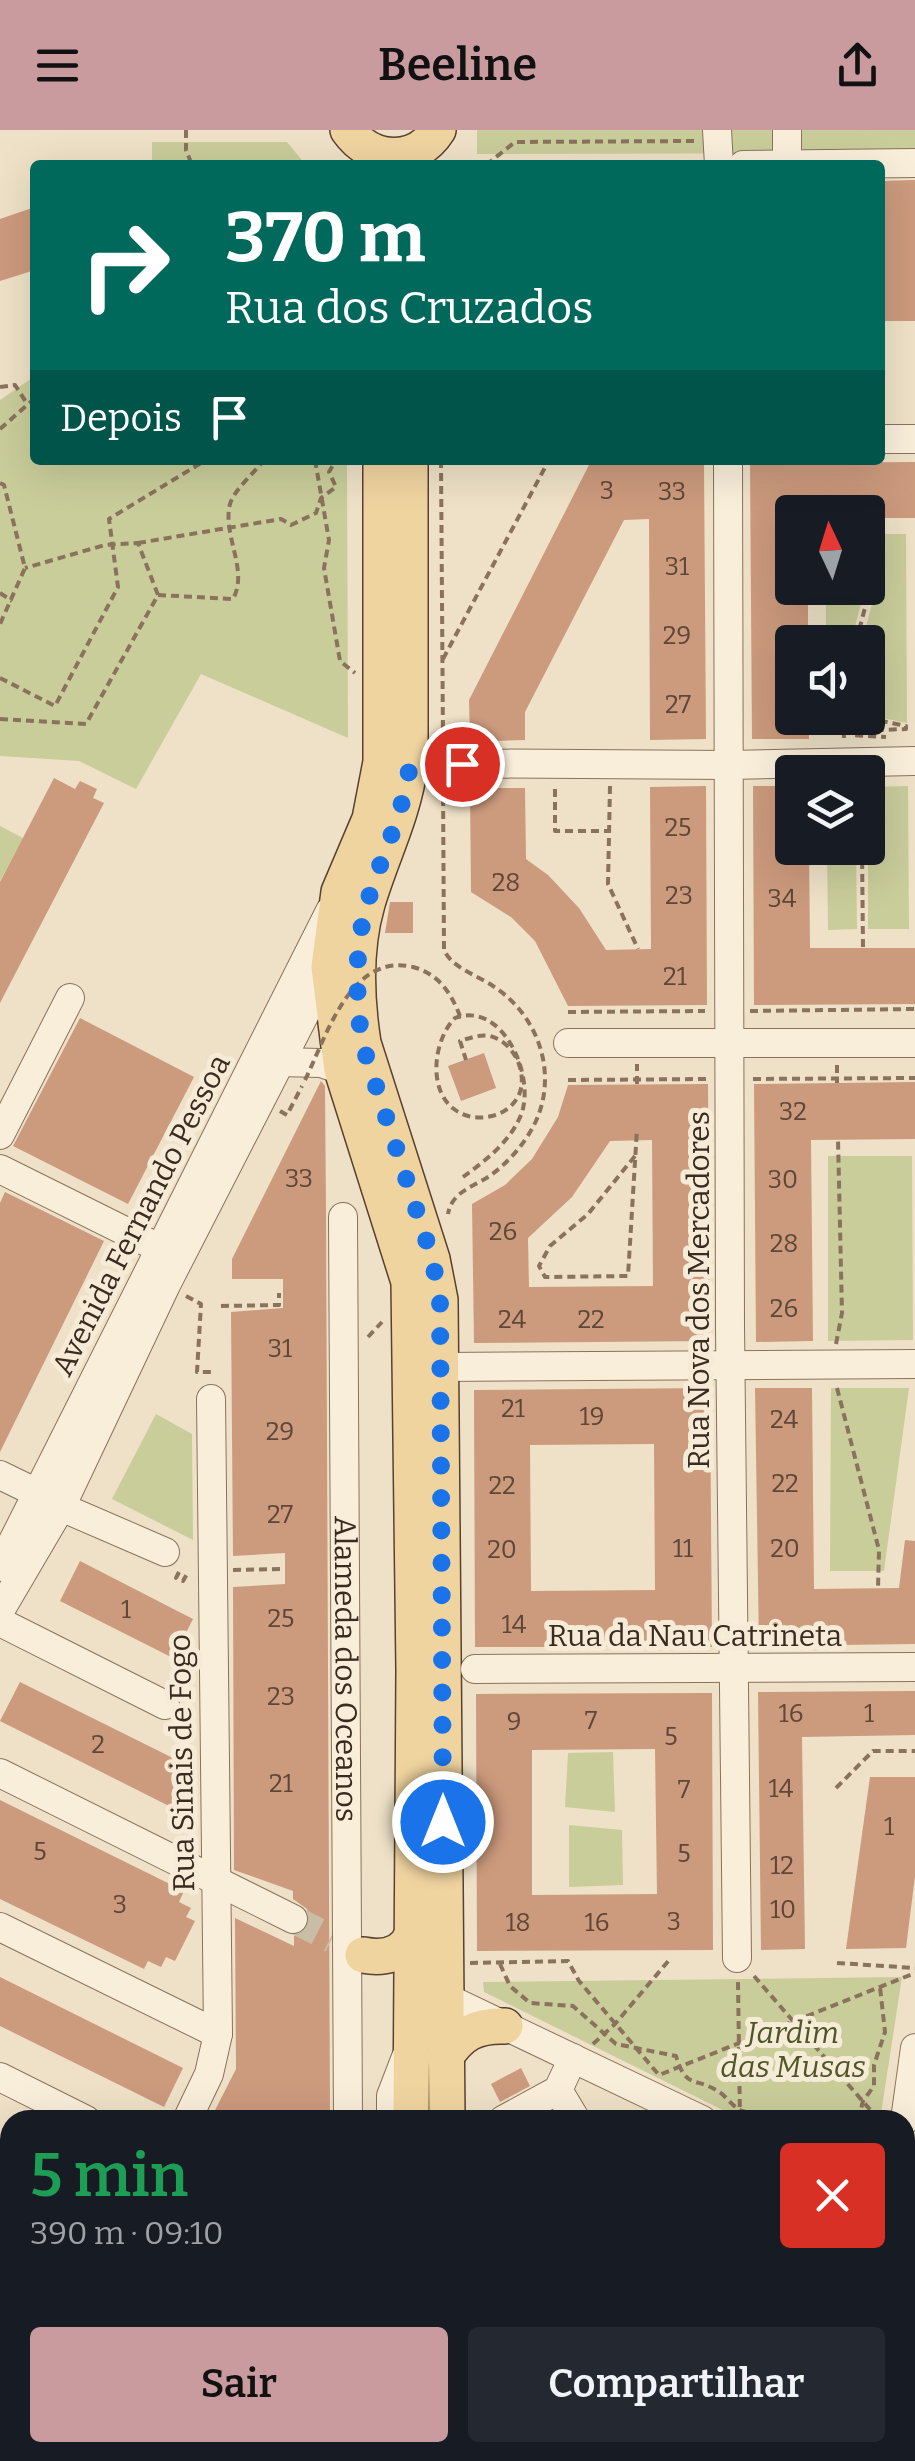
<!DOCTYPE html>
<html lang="pt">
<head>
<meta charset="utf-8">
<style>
	:root { --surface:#171b24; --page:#242831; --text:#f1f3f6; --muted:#9ea1a6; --accent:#c99a9e }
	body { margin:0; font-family:Bitter,serif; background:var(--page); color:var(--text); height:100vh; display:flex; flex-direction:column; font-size:38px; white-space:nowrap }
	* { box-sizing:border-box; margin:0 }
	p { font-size:32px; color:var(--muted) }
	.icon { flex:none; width:55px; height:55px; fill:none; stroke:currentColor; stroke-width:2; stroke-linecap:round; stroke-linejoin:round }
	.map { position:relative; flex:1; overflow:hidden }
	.side { position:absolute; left:0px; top:1980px; width:915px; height:352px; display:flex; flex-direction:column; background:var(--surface); border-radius:30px 30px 0 0; box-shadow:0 10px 40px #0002 }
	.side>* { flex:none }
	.banner { position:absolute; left:30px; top:30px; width:855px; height:305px; border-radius:10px; box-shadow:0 10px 40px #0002; background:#00695c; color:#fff; overflow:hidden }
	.needle { width:65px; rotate:356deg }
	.fabs { position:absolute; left:775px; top:365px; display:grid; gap:20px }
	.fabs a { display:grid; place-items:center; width:110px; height:110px; border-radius:10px; background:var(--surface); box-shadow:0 10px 40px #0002; font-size:50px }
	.pin { position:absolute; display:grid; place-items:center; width:85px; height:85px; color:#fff; margin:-42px; border:5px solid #fff; border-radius:50%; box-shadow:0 2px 10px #0007 }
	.me { position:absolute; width:110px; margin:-55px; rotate:0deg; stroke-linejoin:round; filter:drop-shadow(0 0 8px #0008) }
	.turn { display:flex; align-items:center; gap:35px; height:210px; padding:0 30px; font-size:45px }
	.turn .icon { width:130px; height:130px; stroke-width:2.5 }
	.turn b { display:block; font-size:70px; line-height:85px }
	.then { display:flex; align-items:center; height:95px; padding:0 30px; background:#0003; gap:20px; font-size:38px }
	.round { display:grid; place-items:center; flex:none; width:105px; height:105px; border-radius:10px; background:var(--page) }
	.summary { display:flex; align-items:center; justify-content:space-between; height:170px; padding:0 30px }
	h1 { font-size:60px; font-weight:600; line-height:75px; color:#1e9e55 }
	.primary-button { display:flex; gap:20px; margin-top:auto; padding:20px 30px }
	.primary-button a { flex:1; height:115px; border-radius:10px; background:var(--accent); color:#111; font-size:40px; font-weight:600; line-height:115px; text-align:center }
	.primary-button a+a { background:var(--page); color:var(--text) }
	header { display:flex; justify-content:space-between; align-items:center; height:130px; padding:0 30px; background:var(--accent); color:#111; font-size:45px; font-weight:600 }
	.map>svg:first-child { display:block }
</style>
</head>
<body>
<header><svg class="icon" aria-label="menu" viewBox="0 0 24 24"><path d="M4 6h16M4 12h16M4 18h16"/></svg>Beeline<svg class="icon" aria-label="share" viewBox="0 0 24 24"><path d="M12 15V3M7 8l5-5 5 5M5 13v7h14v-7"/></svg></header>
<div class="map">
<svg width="915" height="2331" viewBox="0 0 915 2331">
	<rect width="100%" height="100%" fill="#eee1c7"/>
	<g fill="#c9cd9a">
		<path d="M 477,0 L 915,0 L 915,23 L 477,24 Z"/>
		<path d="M 152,12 L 287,12 L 306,35 L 152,35 Z"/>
		<path d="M 35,246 L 35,330 L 347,330 L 348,608 L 201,544 L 136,659 L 79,631 L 0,626 L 0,270 Z"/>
		<path d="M 878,404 L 906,404 L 907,593 L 868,585 L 880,576 L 879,571 L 868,570 L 868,512 L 862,512 L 877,455 Z"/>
		<path d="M 826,458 L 865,458 L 851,512 L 826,512 Z"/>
		<path d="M 908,656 L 909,799 L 868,799 L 868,657 Z"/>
		<path d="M 0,696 L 23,708 L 0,751 Z"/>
		<path d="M 827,718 L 856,718 L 857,799 L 828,800 Z"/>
		<path d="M 828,1026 L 912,1026 L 913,1210 L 828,1211 Z"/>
		<path d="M 831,1258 L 909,1258 L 884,1441 L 830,1441 Z"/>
		<path d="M 156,1284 L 192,1304 L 193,1410 L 112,1369 Z"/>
		<path d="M 613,1622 L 615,1682 L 565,1677 L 568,1623 Z"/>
		<path d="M 569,1695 L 622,1700 L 623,1755 L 569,1757 Z"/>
		<path d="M 902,1847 L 880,1990 L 743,1990 L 484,1862 L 483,1852 Z"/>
		<path d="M 0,2197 L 10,2201 L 10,2277 L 0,2272 Z"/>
	</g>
	<g fill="#cc9a7d" fill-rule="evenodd">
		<path d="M 915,50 L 915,191 L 880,191 L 880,51 Z"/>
		<path d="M 35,77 L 35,140 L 0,151 L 0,89 Z"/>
		<path d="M 915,332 L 915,388 L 868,388 L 868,382 L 792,382 L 792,458 L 808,458 L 808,512 L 792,512 L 792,588 L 809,588 L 809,609 L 752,609 L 750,333 Z"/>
		<path d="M 639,334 L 704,334 L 706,609 L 650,610 L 649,389 L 624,390 L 525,582 L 525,610 L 470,612 L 469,570 L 589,335 Z"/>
		<path d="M 54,648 L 75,659 L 80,651 L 97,659 L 93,668 L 104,673 L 0,873 L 0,752 Z"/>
		<path d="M 706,656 L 707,875 L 568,876 L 535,811 L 511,787 L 471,762 L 470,658 L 525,658 L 526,729 L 548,745 L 579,778 L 606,820 L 651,819 L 650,657 Z"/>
		<path d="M 753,656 L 792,656 L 792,718 L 809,718 L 810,818 L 915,818 L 915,874 L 754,875 Z"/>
		<path d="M 390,772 L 413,772 L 413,803 L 385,803 Z"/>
		<path d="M 80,888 L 194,947 L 128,1074 L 13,1016 Z"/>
		<path d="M 484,923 L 496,958 L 461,971 L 448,936 Z"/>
		<path d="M 321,951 L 325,956 L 326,1083 L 330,1990 L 210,1990 L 236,1939 L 235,1788 L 294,1816 L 294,1806 L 303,1803 L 310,1789 L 307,1779 L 293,1769 L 293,1761 L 234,1740 L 233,1457 L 285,1454 L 285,1423 L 233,1426 L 231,1182 L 283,1178 L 283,1149 L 232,1149 L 232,1129 Z"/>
		<path d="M 915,952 L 915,1009 L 811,1010 L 813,1211 L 756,1212 L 754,954 Z"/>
		<path d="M 708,954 L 710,1211 L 474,1213 L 472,1074 L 505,1055 L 532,1029 L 558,987 L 568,955 ZM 652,1010 L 653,1156 L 529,1157 L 528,1108 L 572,1067 L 610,1011 Z"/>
		<path d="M 5,1062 L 104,1111 L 0,1322 L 0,1073 Z"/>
		<path d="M 710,1258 L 712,1517 L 475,1517 L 474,1260 ZM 654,1314 L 655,1460 L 531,1461 L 530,1315 Z"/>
		<path d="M 755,1258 L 812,1258 L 814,1459 L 899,1458 L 905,1410 L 915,1411 L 915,1514 L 759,1516 Z"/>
		<path d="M 80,1431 L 193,1489 L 173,1528 L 60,1471 Z"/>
		<path d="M 20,1552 L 195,1639 L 175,1679 L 0,1591 Z"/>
		<path d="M 915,1561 L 915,1605 L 802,1607 L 805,1819 L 761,1820 L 758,1562 Z"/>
		<path d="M 712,1563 L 713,1820 L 477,1821 L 476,1564 ZM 655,1619 L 657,1764 L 532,1765 L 532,1620 Z"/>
		<path d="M 870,1647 L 915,1647 L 915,1746 L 906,1818 L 846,1819 Z"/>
		<path d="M 0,1670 L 184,1761 L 179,1772 L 191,1778 L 186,1787 L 195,1791 L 175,1831 L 166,1827 L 161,1837 L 148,1831 L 144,1839 L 0,1769 Z"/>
		<path d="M 0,1847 L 183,1938 L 164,1977 L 0,1896 Z"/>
		<path d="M 521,1938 L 530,1956 L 500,1972 L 491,1954 Z"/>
	</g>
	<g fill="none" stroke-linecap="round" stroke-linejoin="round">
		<path stroke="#cabda6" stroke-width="28" stroke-dasharray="28 14" stroke-linecap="butt" d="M 293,1789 L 332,1809"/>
		<defs>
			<g id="minor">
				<path d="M 717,0 L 719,35"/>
				<path d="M 787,0 L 787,34"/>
				<path d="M 743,35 L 915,33"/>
				<path d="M 880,309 L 915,309"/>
				<path d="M 728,330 L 730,1196 L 737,1828"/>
				<path d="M 410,633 L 729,635 L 915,631"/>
				<path d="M 568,913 L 915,913"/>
				<path d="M 278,932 L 321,933 L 342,940"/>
				<path d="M 0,1005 L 70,868"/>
				<path d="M 0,1039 L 173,1125"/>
				<path id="s1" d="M 343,1087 L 348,1990"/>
				<path d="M 441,1237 L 915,1234"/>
				<path d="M 0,1345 L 37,1363"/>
				<path d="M 61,1377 L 165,1422"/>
				<path d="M 0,1437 L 330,781"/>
				<path d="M 0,1481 L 61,1377 L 166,1155 L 331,833"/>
				<path d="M 0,1492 L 165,1575"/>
				<path d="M 475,1539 L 915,1537"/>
				<path d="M 0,1643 L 293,1789"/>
				<path d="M 0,1797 L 218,1904"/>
				<path d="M 430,1860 L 702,1990"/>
				<path d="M 0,1947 L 86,1990"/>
				<path d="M 558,1960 L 576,1990"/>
				<path d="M 187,1990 L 209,1944 L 218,1904 L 211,1269"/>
				<path d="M 391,1990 L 391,1966 L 406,1927"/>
				<path d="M 503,1990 L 558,1960 L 573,1928"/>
				<path d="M 905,1990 L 915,1918"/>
				<path d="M 905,2092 L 915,2097"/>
				<path d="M 754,2322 L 771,2331"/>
				<path d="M 859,2331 L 860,2322"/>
			</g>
			<g id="major">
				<path d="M 348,0 C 371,33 416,35 438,0"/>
				<path d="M 381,330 L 381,632 L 370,689 L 339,762 L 329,837 L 342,940 L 409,1152 L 414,1540 L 411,1990"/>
				<path d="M 410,330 L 410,633 C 404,684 381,726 367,774 C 354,819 356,868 363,913 L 432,1129 L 440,1170 L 447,1990"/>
				<path d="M 363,1825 C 383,1829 404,1825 412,1805"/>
				<path d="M 445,1928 C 460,1904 476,1895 505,1896"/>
				<path d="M 433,2322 L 454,2331"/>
				<path d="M 0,2327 L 13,2331"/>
				<path d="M 361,2331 L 380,2322"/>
			</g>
		</defs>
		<use href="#minor" stroke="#8a725c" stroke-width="30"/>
		<use href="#major" stroke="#584130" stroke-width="38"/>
		<g stroke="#8a725c" stroke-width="4" stroke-dasharray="8 5" stroke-linecap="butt">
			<path d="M 186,0 L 186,20 L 192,35"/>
			<path d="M 486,35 L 515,12 L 694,11"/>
			<path d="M 0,257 L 15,255 L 26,272"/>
			<path d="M 0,299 L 35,268"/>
			<path d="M 315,330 L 329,410 L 324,438 L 340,531 L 355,543"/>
			<path d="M 441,330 L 443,610"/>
			<path d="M 0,353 L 4,355 L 25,438 L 0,494"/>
			<path d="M 138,413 L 281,389 L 291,395 L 316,383 L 321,368 L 336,357 L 329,342 L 336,330"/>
			<path d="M 868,423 L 869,424"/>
			<path d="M 0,463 L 12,471"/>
			<path d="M 158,465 L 233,469 C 249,440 222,405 230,374 C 234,360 255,342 264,330"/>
			<path d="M 856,512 L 871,455 L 872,388"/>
			<path d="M 443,529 L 549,330"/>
			<path d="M 0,548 L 55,576 L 118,457 L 109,389 L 206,330"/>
			<path d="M 868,582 L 873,580 L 877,572"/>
			<path d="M 843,588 L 844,608"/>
			<path d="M 867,588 L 906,596 L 906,599 L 852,601 L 852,605 L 886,607"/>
			<path d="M 0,589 L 86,594 L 158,465 L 138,413 L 105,415 L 25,438"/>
			<path d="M 443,655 L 444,820 C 452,838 477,845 493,856 C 538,885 558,942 536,991 C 526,1012 510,1031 491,1045 C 474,1057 452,1061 448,1084"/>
			<path d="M 610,656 L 608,754 L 638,819"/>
			<path d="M 555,659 L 555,701 L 609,701"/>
			<path d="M 862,718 L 863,818"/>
			<path d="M 750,881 L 915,879"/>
			<path d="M 568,882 L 705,881"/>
			<path d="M 837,935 L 837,953"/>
			<path d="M 753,949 L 915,948"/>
			<path d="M 568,950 L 708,949"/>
			<path d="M 637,954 L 637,934"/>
			<path d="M 280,981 L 287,985 L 302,956"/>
			<path d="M 635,1026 L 588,1084 L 550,1116 L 539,1136 L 545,1147 L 628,1146 L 637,999"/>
			<path d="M 463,1047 C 485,1031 510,1012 521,985 C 536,947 503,870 455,888 C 434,909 427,959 454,979 C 474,995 511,988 520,962 C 527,940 513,912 490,906 C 480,904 470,908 460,911 L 466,930"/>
			<path d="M 139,1068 L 156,1077"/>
			<path d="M 110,1127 L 128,1136"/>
			<path d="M 186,1166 L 201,1174 L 197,1242 L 212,1242"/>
			<path d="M 221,1176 L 279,1175 L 279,1163"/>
			<path d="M 368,1207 L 382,1192"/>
			<path d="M 836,1214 L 842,1183 L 838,1009"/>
			<path d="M 837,1258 L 879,1420 L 878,1459"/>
			<path d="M 233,1440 L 284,1439"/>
			<path d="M 179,1442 L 176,1448 L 183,1451 L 188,1442"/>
			<path d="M 181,1592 L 176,1601 L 182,1605 L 190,1589"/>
			<path d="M 836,1658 L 873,1621 L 915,1621"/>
			<path d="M 470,1833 L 568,1831 L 579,1851 L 659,1945 L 915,1843"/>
			<path d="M 837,1833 L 915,1838"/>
			<path d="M 500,1834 L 510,1856 L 530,1873 L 573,1876 L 616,1914 L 676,1926 C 686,1959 694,1947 716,1960 C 726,1965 732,1977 742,1981 C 753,1984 762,1984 773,1990"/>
			<path d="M 754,1846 L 879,1990"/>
			<path d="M 738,1852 L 740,1990"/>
			<path d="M 593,1914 L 615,1894 L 670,1829"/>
			<path d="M 638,1990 L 641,1990"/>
			<path d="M 800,1990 L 809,1986 L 817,1990"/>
			<path d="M 858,1990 L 863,1971 L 874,1956 L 874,1935 L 885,1902 L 880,1857"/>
			<path d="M 905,2266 L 915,2267"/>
			<path d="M 502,2322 L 506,2331"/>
			<path d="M 681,2322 L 698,2331"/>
		</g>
		<use href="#minor" stroke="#f9eeda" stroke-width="28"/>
		<use href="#major" stroke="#f0d4a0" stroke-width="35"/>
		<path stroke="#8a725c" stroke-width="4" stroke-dasharray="8 5" stroke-linecap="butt" d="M 305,950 C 326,908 350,822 413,837 C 439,844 451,863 460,886"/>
	</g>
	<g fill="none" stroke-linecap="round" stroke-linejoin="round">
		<path stroke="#1a73e8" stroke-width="18" stroke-dasharray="0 32.4" d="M 443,1692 L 440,1170 L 432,1128 L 362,913 C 356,868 354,819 367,774 C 381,726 404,684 410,633 L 462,634"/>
	</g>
	<g text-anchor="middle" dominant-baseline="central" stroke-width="10" stroke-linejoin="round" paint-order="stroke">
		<g font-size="25" fill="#5e4737">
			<text x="607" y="361">3</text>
			<text x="672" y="362">33</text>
			<text x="677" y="437">31</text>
			<text x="677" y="506">29</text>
			<text x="678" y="575">27</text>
			<text x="678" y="698">25</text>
			<text x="506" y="753">28</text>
			<text x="679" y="766">23</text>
			<text x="782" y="769">34</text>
			<text x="675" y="847">21</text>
			<text x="793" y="982">32</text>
			<text x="299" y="1049">33</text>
			<text x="783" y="1050">30</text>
			<text x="503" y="1102">26</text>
			<text x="784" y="1114">28</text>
			<text x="784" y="1179">26</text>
			<text x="512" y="1190">24</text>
			<text x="591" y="1190">22</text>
			<text x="280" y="1219">31</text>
			<text x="513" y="1279">21</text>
			<text x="592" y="1287">19</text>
			<text x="784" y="1290">24</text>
			<text x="280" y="1302">29</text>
			<text x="785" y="1354">22</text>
			<text x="502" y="1356">22</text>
			<text x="280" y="1385">27</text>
			<text x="683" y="1419">11</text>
			<text x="785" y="1419">20</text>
			<text x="502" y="1420">20</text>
			<text x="126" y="1480">1</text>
			<text x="281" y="1489">25</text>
			<text x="514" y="1495">14</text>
			<text x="281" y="1567">23</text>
			<text x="791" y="1584">16</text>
			<text x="869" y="1584">1</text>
			<text x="591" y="1591">7</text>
			<text x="514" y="1592">9</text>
			<text x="671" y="1607">5</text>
			<text x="98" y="1615">2</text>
			<text x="281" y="1654">21</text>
			<text x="781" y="1659">14</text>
			<text x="684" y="1660">7</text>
			<text x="889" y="1697">1</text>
			<text x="40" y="1722">5</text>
			<text x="684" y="1724">5</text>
			<text x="782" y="1736">12</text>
			<text x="120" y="1775">3</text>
			<text x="783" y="1780">10</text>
			<text x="674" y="1792">3</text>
			<text x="518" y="1793">18</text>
			<text x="597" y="1793">16</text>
		</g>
		<g font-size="30" fill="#3a2b20" stroke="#f6ebd6">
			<text transform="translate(141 1085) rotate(-63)">Avenida Fernando Pessoa</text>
			<text transform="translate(699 1160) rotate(-90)">Rua Nova dos Mercadores</text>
			<text x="695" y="1506">Rua da Nau Catrineta</text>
			<text stroke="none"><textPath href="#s1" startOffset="452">Alameda dos Oceanos</textPath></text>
			<text transform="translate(182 1633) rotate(-91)">Rua Sinais de Fogo</text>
		</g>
		<g font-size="30" font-style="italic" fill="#4d5627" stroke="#f6ebd6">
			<text x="793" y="1903">Jardim<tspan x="793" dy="34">das Musas</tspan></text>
		</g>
	</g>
</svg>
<div class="fabs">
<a><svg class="needle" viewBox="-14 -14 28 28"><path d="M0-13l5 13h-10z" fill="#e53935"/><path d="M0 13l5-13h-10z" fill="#9ea1a6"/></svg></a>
<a><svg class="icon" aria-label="sound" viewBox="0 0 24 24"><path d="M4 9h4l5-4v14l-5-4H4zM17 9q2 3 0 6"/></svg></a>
<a><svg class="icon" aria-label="layers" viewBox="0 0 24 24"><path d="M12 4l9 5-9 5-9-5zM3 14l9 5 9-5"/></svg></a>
</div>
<div class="pin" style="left:462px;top:634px;background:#d93025"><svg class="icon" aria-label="arrive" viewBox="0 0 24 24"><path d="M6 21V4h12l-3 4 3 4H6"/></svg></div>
<svg class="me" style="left:443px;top:1692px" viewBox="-20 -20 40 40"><circle r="17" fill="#1a73e8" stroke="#fff" stroke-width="3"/><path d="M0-11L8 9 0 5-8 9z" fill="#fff"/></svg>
<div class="banner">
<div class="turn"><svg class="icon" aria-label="right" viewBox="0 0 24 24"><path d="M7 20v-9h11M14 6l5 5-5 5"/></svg><div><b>370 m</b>Rua dos Cruzados</div></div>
<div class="then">Depois<svg class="icon" aria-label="arrive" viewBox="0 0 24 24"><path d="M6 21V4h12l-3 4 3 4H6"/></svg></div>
</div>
<section class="side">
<div class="summary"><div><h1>5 min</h1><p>390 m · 09:10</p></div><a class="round" style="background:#d93025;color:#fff"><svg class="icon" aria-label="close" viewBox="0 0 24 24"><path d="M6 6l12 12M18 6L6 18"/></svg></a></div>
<div class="primary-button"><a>Sair</a><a>Compartilhar</a></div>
</section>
</div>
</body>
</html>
